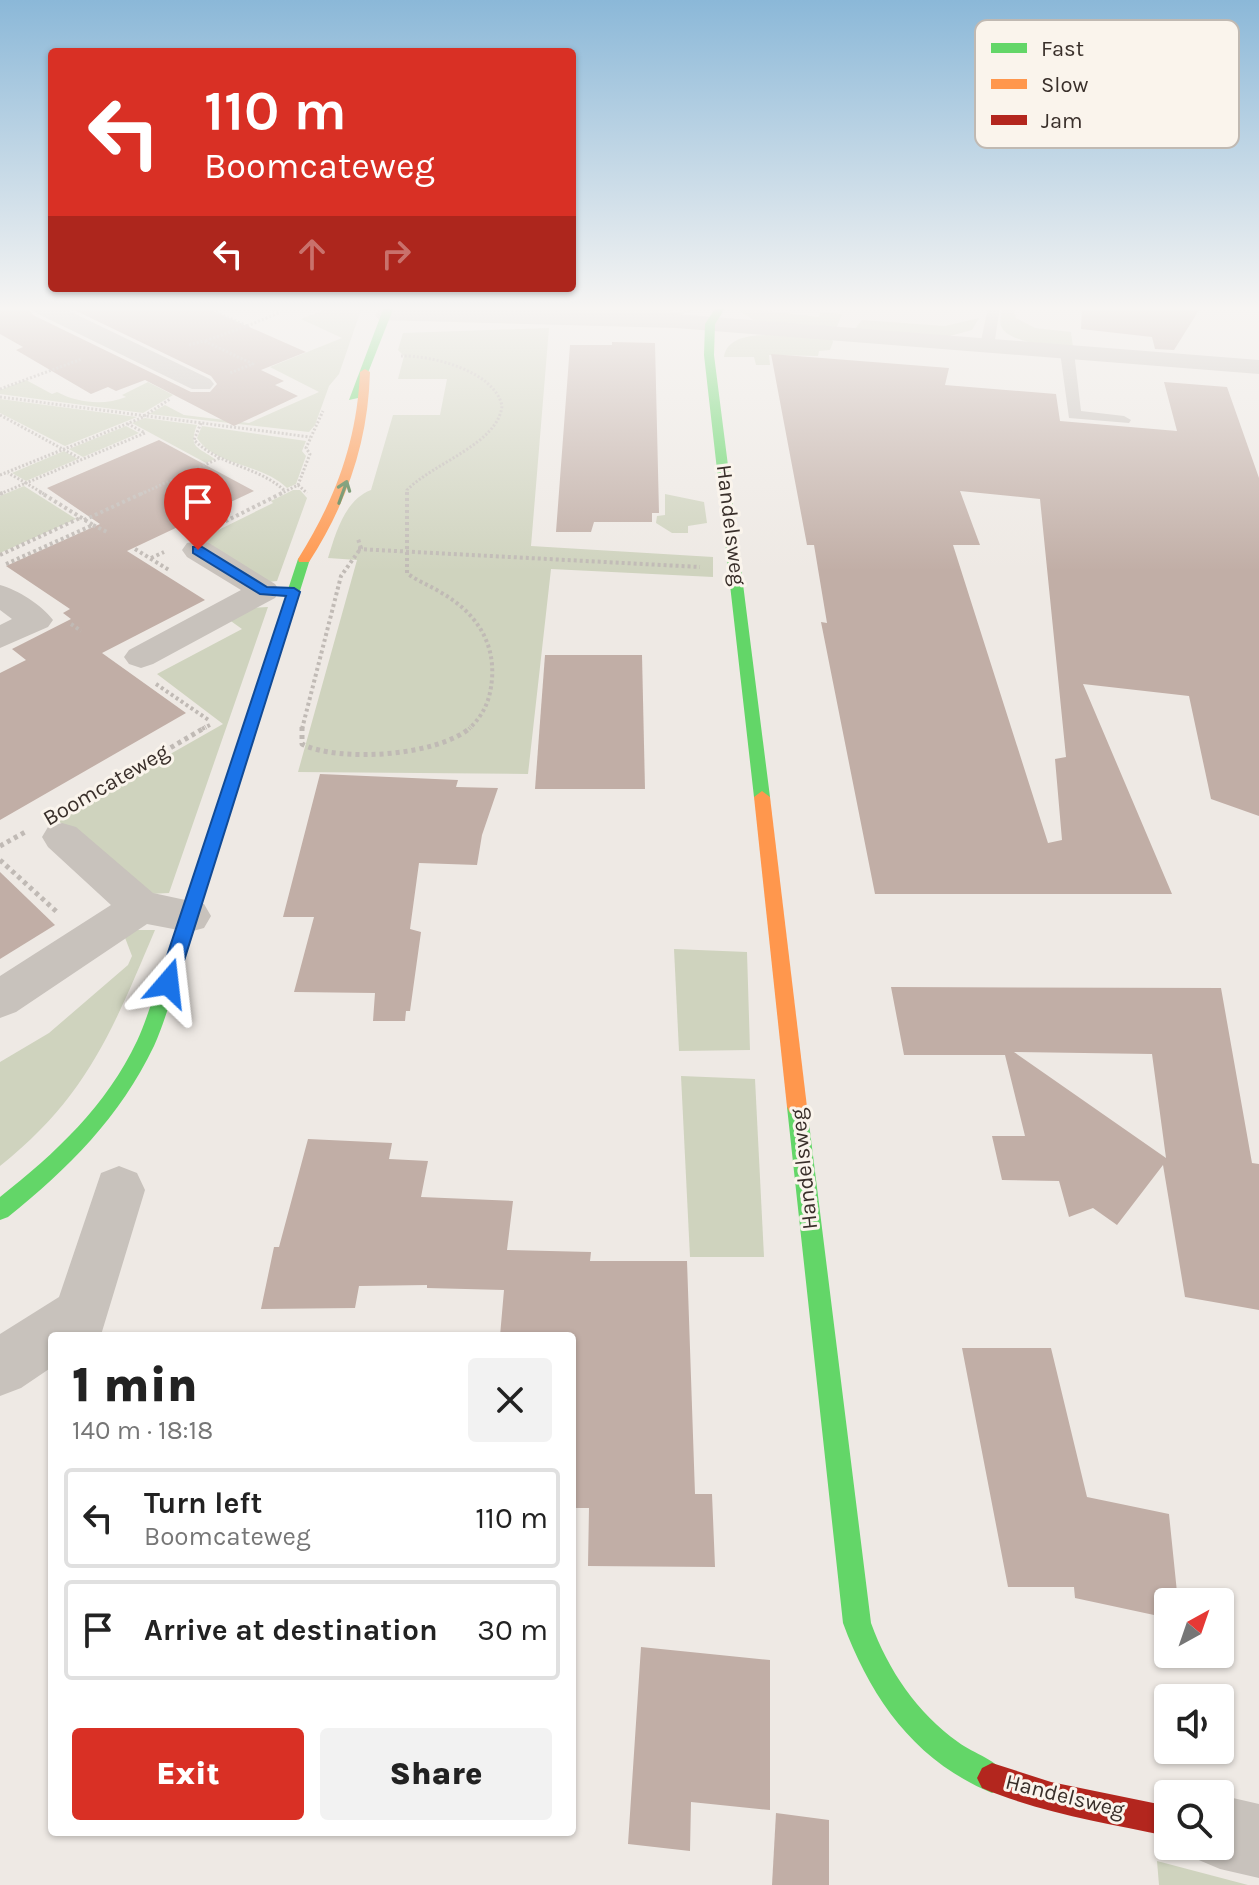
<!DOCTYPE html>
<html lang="en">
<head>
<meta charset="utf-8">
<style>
	:root { --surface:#fff; --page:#f2f2f2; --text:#222; --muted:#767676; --line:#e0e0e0; --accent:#d93025 }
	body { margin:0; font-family:Karla,sans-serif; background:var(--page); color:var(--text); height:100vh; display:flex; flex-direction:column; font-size:30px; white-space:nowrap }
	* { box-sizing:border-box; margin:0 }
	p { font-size:26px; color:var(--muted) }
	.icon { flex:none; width:44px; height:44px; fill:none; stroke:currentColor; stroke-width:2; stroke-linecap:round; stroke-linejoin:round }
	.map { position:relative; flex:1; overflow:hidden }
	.sheet { position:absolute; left:48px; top:1332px; width:528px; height:504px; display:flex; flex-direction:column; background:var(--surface); border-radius:8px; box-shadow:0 2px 6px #0004 }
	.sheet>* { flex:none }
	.top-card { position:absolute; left:48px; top:48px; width:528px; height:244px; border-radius:8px; box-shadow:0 2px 6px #0004; background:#d93025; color:#fff; overflow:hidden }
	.needle { width:52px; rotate:40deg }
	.tools { position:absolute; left:1154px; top:1588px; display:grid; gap:16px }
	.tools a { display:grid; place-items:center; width:80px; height:80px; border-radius:8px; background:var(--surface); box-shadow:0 2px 6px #0004; font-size:40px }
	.pin { position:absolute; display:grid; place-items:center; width:68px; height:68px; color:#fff; margin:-82px -34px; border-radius:50% 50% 50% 0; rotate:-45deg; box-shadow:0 0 8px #0007 }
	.pin .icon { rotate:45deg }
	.me { position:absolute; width:88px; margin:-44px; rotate:17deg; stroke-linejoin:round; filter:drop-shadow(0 0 6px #0008) }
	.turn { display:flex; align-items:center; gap:28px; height:168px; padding:0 24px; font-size:36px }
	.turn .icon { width:104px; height:104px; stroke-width:2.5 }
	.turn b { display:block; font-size:56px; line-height:68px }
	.lanes { display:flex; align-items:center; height:76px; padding:0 24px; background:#0003; justify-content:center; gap:40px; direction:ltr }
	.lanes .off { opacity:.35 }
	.round { display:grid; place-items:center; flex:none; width:84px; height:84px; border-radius:8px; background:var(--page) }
	.summary { display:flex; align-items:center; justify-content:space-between; height:136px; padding:0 24px }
	h1 { font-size:48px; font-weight:800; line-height:60px }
	.cta { display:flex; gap:16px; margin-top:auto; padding:16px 24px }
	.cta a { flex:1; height:92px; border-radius:8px; background:var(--accent); color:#fff; font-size:32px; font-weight:800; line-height:92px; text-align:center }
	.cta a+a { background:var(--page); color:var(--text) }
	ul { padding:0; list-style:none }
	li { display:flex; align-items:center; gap:24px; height:100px; margin:0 16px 12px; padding:0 8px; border:4px solid var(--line); border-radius:8px }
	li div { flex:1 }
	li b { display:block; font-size:30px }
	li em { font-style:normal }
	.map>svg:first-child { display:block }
</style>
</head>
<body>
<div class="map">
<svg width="1259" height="1885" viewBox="0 0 1259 1885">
	<rect width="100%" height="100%" fill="#eee9e4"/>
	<g fill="#cfd3be">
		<path d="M 331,307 L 362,307 L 339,374 L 329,386 L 315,425 L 309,432 L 149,414 L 165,405 L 184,415 L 249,423 L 319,392 L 270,367 L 342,338 L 301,319 Z"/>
		<path d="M 518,307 L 666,307 L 674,313 L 707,307 L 678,315 L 516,311 Z"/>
		<path d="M 734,307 L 819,317 L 820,312 L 842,314 L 836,329 L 755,321 Z"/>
		<path d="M 1003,307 L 1019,307 L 1014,312 L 1016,318 L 1035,328 L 1071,332 L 1073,347 C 1057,346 1008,344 1001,326 C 999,321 1002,312 1003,307 Z"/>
		<path d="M 979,318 L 972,330 L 946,337 L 854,330 L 862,320 L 945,326 Z"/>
		<path d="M 549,328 L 531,546 L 713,557 L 713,577 L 551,569 L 528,774 L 298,772 L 357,560 L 328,558 C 336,532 345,500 371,490 L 393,415 L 440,415 L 447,379 L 398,379 L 404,356 L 398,350 L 403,333 Z"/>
		<path d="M 774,335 L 832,339 L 833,342 L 830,350 L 819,351 L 818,356 L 769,355 L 770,365 L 756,365 L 754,357 L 724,357 C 727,335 757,335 774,335 Z"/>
		<path d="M 26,380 L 52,394 L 57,392 C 78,403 104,406 126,397 L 122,395 L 148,382 L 173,395 L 143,413 L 0,394 L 0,390 Z"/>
		<path d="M 0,399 L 137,417 L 65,446 L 0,413 Z"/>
		<path d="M 145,418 L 197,425 C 188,448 198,447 215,459 L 206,463 L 132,423 Z"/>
		<path d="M 126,426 L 139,433 L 83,457 L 69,449 Z"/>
		<path d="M 202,426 L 306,441 L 302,451 L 306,456 L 296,484 L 287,488 C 260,462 216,467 197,438 Z"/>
		<path d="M 64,451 L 78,459 L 26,481 L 12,473 Z"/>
		<path d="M 24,486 L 76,519 L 0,553 L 0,496 Z"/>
		<path d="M 293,490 L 300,490 L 307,498 L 277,581 L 268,582 L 198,540 L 273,503 L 271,501 Z"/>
		<path d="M 665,494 L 704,502 L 707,523 L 688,526 L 688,533 L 672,533 L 656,523 L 657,516 L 665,515 Z"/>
		<path d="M 268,607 L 169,893 L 149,894 L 56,819 L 223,724 L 157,674 L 242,629 L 228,619 L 251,608 Z"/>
		<path d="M 132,930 L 155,930 C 113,1029 87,1097 0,1166 L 0,1062 L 49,1033 L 128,965 L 132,956 L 124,935 Z"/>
		<path d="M 674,949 L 747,952 L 750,1050 L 679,1051 Z"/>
		<path d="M 681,1076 L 755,1079 L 764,1257 L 690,1257 Z"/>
		<path d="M 1157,1861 L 1248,1885 L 1159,1885 Z"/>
	</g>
	<g fill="#c1aea6" fill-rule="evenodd">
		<path d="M 0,307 L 28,307 L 33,315 L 191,392 L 210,392 L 217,384 L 211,376 L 68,307 L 204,307 L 306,352 L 261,370 L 284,381 L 275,385 L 298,396 L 234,426 L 145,380 L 116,391 L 108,387 L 91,394 L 16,350 L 23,347 L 0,334 Z"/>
		<path d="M 1082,307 L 1201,307 L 1174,350 L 1155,349 L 1152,337 L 1081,329 Z"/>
		<path d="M 612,342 L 655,343 L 659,513 L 652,513 L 652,522 L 594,522 L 591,532 L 556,532 L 570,345 L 612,345 Z"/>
		<path d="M 771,354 L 949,368 L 945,385 L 1056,394 L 1060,421 L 1177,431 L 1164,382 L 1227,387 L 1259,478 L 1259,816 L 1211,799 L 1189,696 L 1083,684 L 1172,894 L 875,894 L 821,622 L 827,623 L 814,545 L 807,545 ZM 960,491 L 1040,499 L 1066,757 L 1055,759 L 1062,840 L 1048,843 L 953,545 L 980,545 Z"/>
		<path d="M 159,440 L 254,491 L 127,551 L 205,600 L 102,653 L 186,713 L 0,820 L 0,673 L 26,660 L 12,649 L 71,619 L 63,613 L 70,609 L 6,566 L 100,524 L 47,488 Z"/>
		<path d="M 545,655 L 642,655 L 645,789 L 535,789 Z"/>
		<path d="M 320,774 L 458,780 L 456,787 L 498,788 L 482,835 L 477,865 L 419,863 L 410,929 L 421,932 L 410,1011 L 406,1011 L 405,1021 L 373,1021 L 375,993 L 294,992 L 314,917 L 283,917 Z"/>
		<path d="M 0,872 L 55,925 L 0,959 Z"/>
		<path d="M 891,987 L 1221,988 L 1252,1163 L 1259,1164 L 1259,1310 L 1185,1297 L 1163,1165 L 1117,1225 L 1093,1208 L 1069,1217 L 1059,1181 L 1002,1180 L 992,1136 L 1025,1136 L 1005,1055 L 904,1055 ZM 1014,1052 L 1152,1054 L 1166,1158 Z"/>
		<path d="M 308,1139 L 392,1143 L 389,1159 L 428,1161 L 421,1197 L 513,1201 L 507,1250 L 591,1252 L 590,1261 L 687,1261 L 695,1494 L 712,1494 L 715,1567 L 588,1566 L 589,1508 L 572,1508 L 572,1336 L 500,1336 L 504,1290 L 427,1288 L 427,1285 L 359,1286 L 355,1308 L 261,1309 L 274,1247 L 279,1247 Z"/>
		<path d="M 962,1348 L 1051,1348 L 1087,1497 L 1169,1514 L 1178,1602 L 1168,1602 L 1168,1618 L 1075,1598 L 1074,1587 L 1008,1587 Z"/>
		<path d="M 641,1647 L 770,1660 L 770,1810 L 691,1802 L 690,1851 L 628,1844 Z"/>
		<path d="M 776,1813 L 829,1820 L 829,1885 L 772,1885 Z"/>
	</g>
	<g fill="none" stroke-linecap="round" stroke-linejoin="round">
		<g stroke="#c0bab5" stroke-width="3" stroke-dasharray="2 2" stroke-linecap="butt">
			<path d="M 205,307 L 247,326 L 205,341"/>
			<path d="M 247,326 L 279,313 L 267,307"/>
			<path d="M 189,345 L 204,341 L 253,364 L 230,373"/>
			<path d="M 401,356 C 431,355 495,371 502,406 C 498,444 433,463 407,490 L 407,494"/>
			<path d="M 0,389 L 82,359"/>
			<path d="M 0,397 L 310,437"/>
			<path d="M 0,415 L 81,459"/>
			<path d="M 201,423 L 194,440 C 220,466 258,466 285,491"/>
			<path d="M 0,475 L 141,418 L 170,399"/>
			<path d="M 298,485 L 307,493"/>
			<path d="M 0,494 L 26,483 L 8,473"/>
			<path d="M 44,494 L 26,483 L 145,433 L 128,424"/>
			<path d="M 141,494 L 220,458"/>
			<path d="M 280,494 L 298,485 L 310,454 L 306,448 L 323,411"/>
		</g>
		<g stroke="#c0bab5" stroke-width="4" stroke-dasharray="3 3" stroke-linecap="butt">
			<path d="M 407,492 L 407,573 C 417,581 429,585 440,592 C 474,611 495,640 492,679 C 490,701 484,714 469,729"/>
			<path d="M 0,494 L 5,492"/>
			<path d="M 84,520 L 145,492"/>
			<path d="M 220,524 L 284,492"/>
			<path d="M 93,525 L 109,533"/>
			<path d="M 135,549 L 169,570"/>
			<path d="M 358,549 L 700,567"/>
			<path d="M 0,555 L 80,518"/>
			<path d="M 151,558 L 164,552"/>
			<path d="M 6,564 L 93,525 L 40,492"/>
			<path d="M 71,624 L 81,631"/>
			<path d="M 156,684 L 210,721"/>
			<path d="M 202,729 L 210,725"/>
			<path d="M 302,729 L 341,576 L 361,548 L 358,539"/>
		</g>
		<g stroke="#c0bab5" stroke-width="5" stroke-dasharray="4 4" stroke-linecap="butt">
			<path d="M 302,727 L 302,744 C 339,763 439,756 471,727"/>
			<path d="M 74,804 L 206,727"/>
			<path d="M 0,846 L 27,831"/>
			<path d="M 0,860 L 58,913"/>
		</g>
		<g fill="#c8c2bc" fill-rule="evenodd">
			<path d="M 988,307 L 1000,307 L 994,346 L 987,350 L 980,346 Z"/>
			<path d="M 1067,348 L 1074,352 L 1081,411 L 1124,416 L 1131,420 L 1129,423 L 1069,418 L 1060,352 Z"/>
		</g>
		<g fill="#c8c2bc" fill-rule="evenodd">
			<path d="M 31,307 L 61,307 L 210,379 L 214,384 L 210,389 L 192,389 L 34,312 Z"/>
			<path d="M 387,308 L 676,314 L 1259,360 L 1259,374 L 676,328 L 379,320 L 375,315 L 379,310 Z"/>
			<path d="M 198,541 L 209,543 L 275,584 L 280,591 L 275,598 L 153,664 L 141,668 L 129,664 L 124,657 L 129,650 L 241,590 L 187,557 L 182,550 L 187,543 Z"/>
			<path d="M 0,585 C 18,590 42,605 53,620 L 48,627 L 0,648 L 0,625 L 12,619 L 0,610 Z"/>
			<path d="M 62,823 L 76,827 L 153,893 L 204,904 L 211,916 L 204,928 L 189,932 L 147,924 L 16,1012 L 0,1018 L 0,976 L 111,905 L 48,847 L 42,837 L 48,827 Z"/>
			<path d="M 119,1166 L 137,1173 L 145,1190 L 101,1335 L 52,1336 L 52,1367 L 21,1388 L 0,1396 L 0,1334 L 59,1297 L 101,1173 Z"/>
			<path d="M 1220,1795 L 1259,1804 L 1259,1878 L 1220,1869 L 1194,1858 L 1189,1846 L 1220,1846 Z"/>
		</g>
		<g fill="#63d668" fill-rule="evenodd">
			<path d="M 384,307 L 394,307 L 358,398 L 349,400 Z"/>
			<path d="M 716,307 L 726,307 L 715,324 L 714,355 L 770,797 L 762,803 L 754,797 L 704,355 L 705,324 Z"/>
			<path d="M 304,555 L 310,559 L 177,983 C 169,1004 163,1026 154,1046 C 120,1117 68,1169 8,1217 L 0,1220 L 0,1197 C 55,1154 107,1105 137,1041 C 146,1022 151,1002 159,983 L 298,559 Z"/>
			<path d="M 797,1098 L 804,1101 L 807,1107 L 871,1623 C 888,1670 917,1713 958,1742 C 974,1754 999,1760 1007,1778 L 1002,1788 L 992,1793 C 915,1761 871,1699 843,1623 L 787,1107 L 790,1101 Z"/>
		</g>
		<g fill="#ff974d" fill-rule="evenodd">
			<path d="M 365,369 L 370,372 C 368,442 347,503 309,562 L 299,562 L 298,559 C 335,500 357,442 360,372 Z"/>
			<path d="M 762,791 L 770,797 L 807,1107 L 804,1113 L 797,1116 L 790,1113 L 787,1107 L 754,797 Z"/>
		</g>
		<path fill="#b3261e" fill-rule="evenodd" d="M 992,1763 L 1051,1782 L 1168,1806 L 1168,1836 C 1105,1823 1041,1813 982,1788 L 977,1778 L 982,1768 Z"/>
	</g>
	<defs><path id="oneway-shaft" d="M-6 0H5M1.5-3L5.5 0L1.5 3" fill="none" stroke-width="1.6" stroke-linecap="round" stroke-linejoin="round" transform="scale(2)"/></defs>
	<use stroke="#4c7a46" href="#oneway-shaft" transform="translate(343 492) rotate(-70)"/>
	<linearGradient id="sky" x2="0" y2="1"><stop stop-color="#8bb8d8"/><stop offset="0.54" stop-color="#f7f5f3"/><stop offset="1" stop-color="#f7f5f3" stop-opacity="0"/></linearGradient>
	<rect width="1259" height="571" fill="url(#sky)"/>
	<path fill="#1a73e8" stroke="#114b97" stroke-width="2" d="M 193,547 L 202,547 L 267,587 L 294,588 L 300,592 L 177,983 L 174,988 L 161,988 L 158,983 L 286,596 L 260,594 L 193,553 Z"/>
	<g text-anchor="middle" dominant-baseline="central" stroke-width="6" stroke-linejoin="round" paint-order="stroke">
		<g font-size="22" fill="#392f2a" stroke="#faf4ec">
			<text transform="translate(731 525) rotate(83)">Handelsweg</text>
			<text transform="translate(106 785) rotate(-30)">Boomcateweg</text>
			<text transform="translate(804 1169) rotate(-96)">Handelsweg</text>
			<text transform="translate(1065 1796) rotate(14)">Handelsweg</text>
		</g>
	</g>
	<rect x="975" y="20" width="264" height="128" rx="12" fill="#faf4ec" stroke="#c0b9b2" stroke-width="2"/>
	<rect x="991" y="43" width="36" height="10" fill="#63d668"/>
	<rect x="991" y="79" width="36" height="10" fill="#ff974d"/>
	<rect x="991" y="115" width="36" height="10" fill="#b3261e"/>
	<g font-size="22" fill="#392f2a">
		<text x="1041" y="56">Fast</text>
		<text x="1041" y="92">Slow</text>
		<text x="1041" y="128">Jam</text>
	</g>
</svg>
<div class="tools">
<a><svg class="needle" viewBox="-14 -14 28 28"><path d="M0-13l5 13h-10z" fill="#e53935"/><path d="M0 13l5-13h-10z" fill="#767676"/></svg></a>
<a><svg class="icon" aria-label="sound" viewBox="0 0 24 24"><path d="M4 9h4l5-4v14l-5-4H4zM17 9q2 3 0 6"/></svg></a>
<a><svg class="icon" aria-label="search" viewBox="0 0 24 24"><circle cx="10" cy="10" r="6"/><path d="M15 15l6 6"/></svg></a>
</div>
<div class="pin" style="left:198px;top:550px;background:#d93025"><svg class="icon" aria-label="arrive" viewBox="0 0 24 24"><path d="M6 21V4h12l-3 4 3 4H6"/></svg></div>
<svg class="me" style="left:168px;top:983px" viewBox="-20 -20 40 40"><path d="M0-17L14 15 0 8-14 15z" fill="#1a73e8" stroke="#fff" stroke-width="4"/></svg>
<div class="top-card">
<div class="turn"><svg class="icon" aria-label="left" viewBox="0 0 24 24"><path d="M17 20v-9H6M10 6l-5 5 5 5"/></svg><div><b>110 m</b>Boomcateweg</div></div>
<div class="lanes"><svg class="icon" aria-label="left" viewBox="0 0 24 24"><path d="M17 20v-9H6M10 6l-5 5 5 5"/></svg><svg class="icon off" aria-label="ahead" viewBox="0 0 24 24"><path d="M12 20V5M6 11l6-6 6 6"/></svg><svg class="icon off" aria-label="right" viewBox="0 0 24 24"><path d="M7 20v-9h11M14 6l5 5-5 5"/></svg></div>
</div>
<section class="sheet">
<div class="summary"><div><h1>1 min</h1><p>140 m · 18:18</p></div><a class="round"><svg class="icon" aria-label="close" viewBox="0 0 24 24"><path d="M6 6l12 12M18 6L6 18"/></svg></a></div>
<ul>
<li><svg class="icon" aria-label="left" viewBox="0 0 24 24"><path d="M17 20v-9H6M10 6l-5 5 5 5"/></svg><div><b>Turn left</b><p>Boomcateweg</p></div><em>110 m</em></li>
<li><svg class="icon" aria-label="arrive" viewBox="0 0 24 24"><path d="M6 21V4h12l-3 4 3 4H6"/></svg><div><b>Arrive at destination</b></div><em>30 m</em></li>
</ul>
<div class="cta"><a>Exit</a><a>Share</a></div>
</section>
</div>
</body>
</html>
